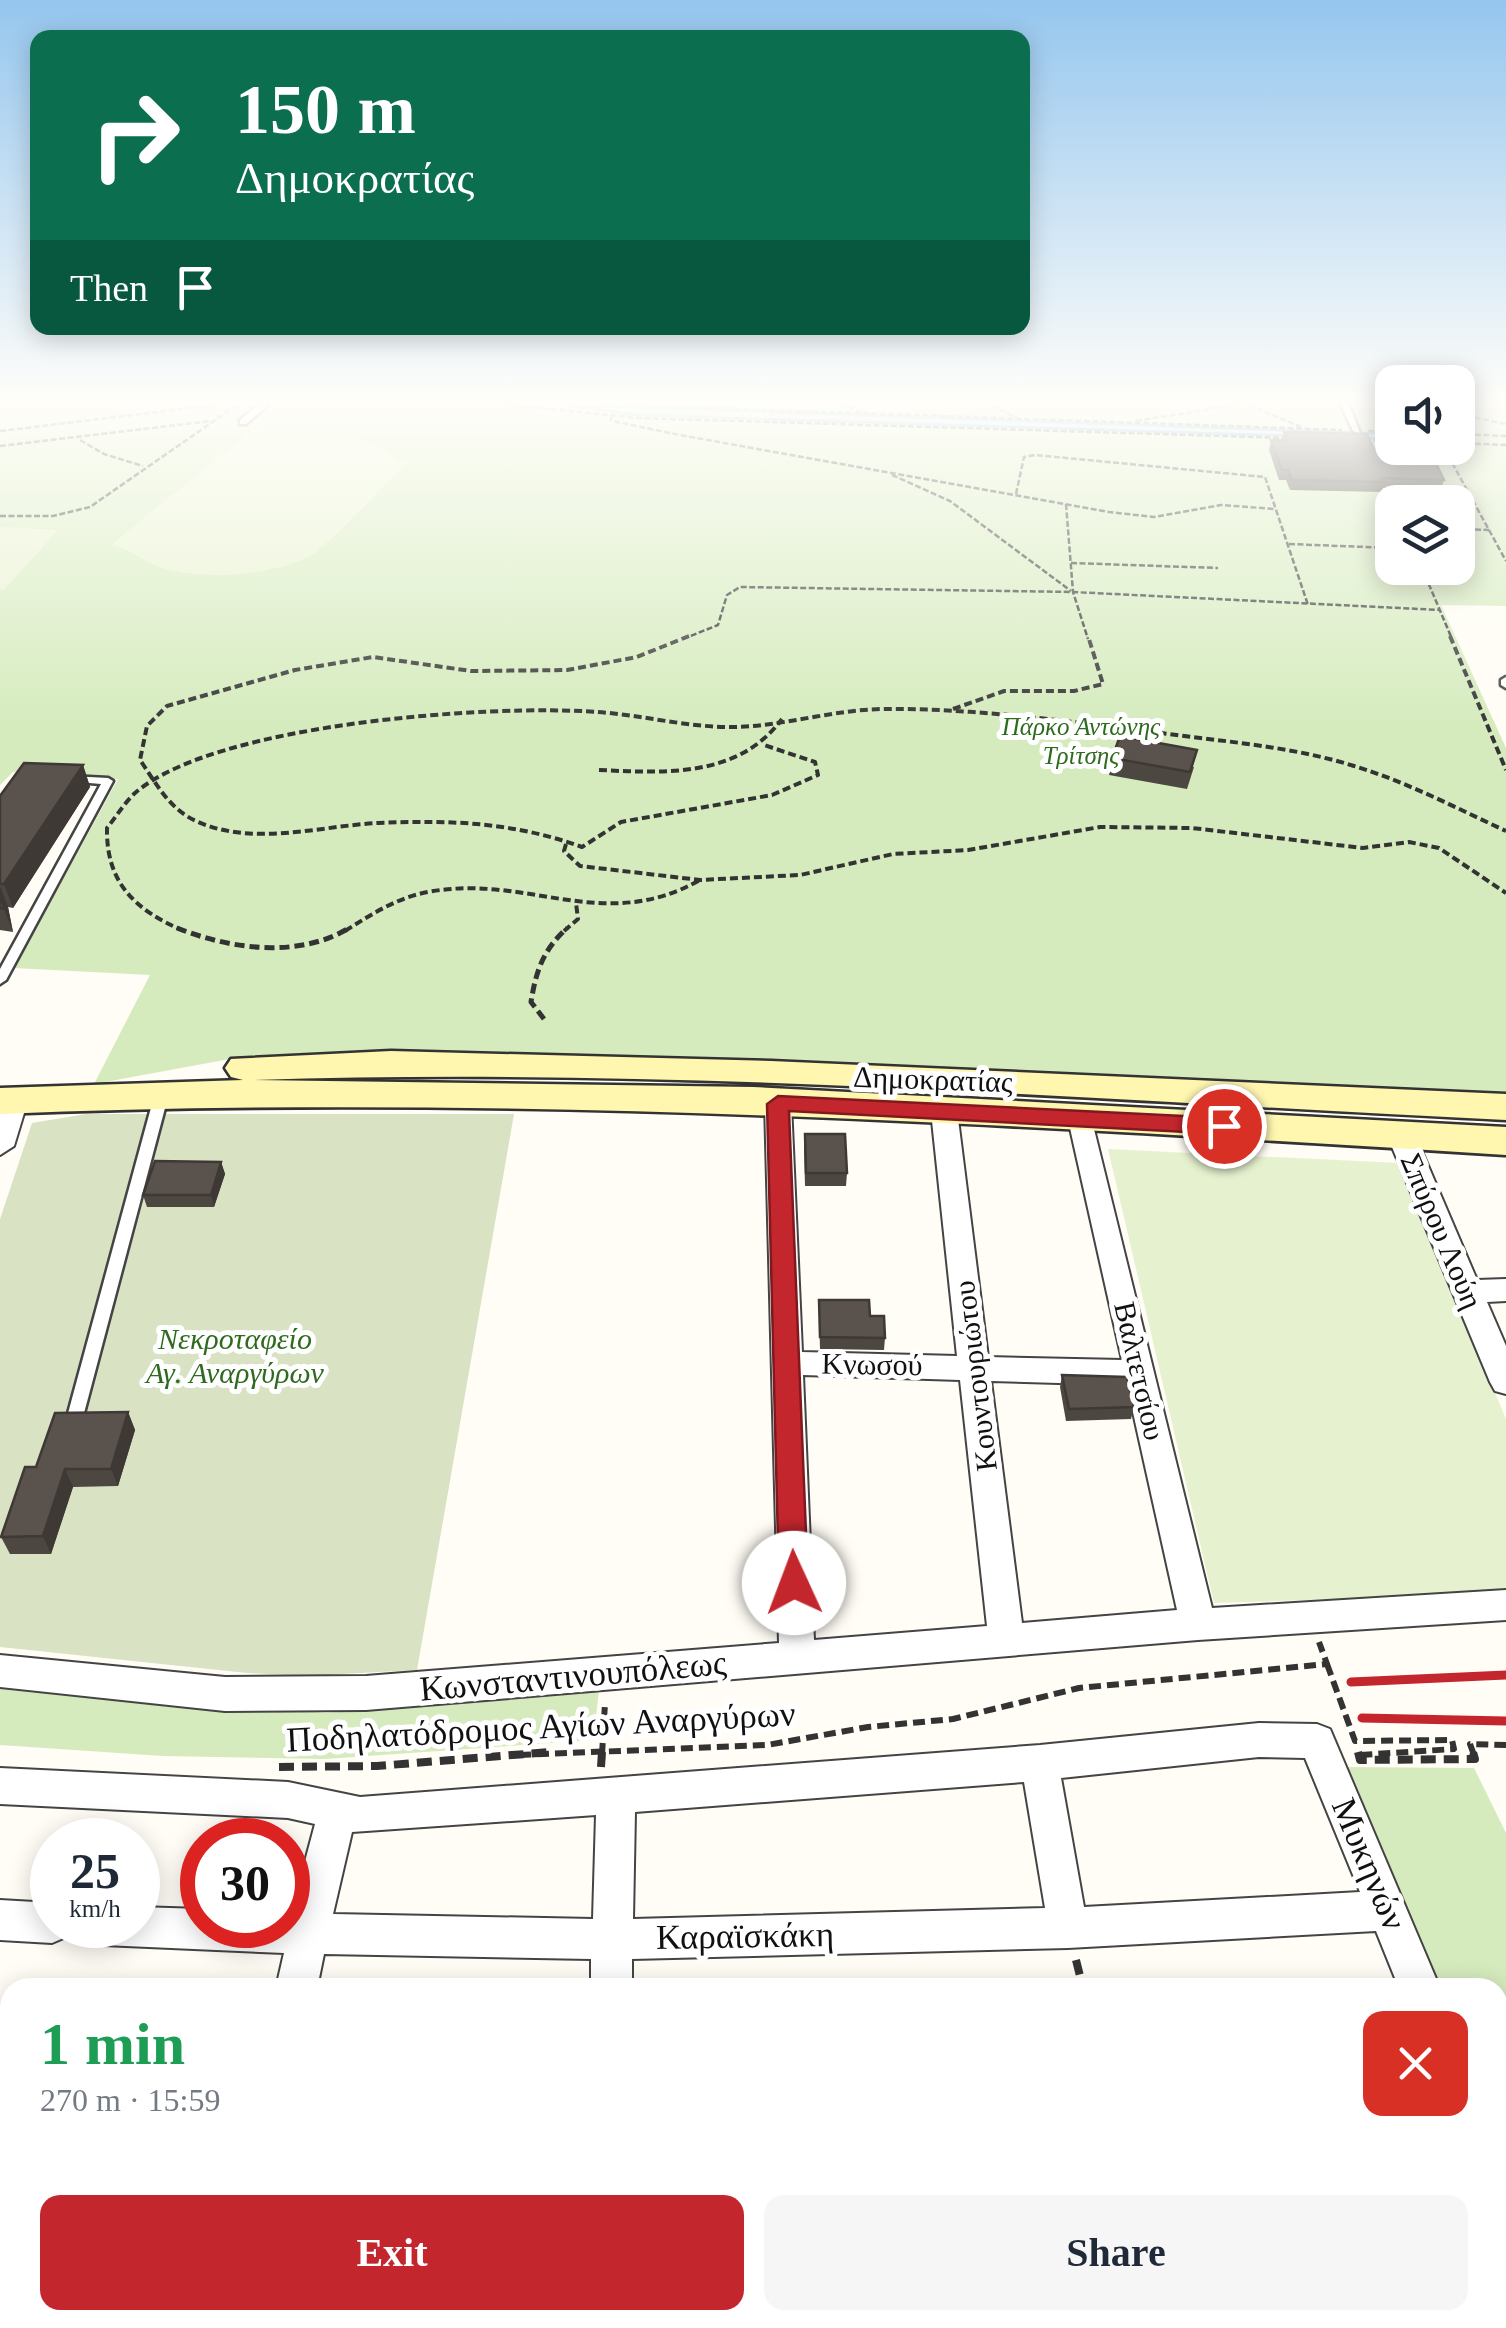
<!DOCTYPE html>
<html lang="en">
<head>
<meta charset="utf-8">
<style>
	:root { --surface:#fff; --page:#f6f6f7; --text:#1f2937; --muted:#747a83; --accent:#c4262e }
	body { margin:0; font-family:Georgia,serif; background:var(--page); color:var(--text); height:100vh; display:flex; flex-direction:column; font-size:38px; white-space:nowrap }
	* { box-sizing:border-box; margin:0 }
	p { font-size:32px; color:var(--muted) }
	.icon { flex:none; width:55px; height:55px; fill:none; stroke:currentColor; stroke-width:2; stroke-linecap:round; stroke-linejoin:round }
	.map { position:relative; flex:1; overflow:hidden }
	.sheet { position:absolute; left:0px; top:1978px; width:1508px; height:352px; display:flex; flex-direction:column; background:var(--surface); border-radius:30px 30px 0 0; box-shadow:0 5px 25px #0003 }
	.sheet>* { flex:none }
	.banner { position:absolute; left:30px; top:30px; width:1000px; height:305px; border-radius:20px; box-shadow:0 5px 25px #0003; background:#0b6e4f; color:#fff; overflow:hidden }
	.controls { position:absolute; left:1375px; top:365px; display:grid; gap:20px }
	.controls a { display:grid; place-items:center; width:100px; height:100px; border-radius:20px; background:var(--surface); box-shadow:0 5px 25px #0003; font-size:50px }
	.speed { position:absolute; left:30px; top:1818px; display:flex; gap:20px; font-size:50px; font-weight:700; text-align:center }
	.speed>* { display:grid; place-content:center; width:130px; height:130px; border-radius:50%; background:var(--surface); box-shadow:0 5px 25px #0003; line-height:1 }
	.speed small { font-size:25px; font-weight:400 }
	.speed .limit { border:15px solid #d22; background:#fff; color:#111 }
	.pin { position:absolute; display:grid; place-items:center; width:85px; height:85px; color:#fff; margin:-42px; border:5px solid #fff; border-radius:50%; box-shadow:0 2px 10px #0007 }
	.me { position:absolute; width:110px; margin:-55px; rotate:358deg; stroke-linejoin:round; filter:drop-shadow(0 0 8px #0008) }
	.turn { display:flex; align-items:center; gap:35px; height:210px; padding:0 40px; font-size:45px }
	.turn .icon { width:130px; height:130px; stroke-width:2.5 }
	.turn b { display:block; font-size:70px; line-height:85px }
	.then { display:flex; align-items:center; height:95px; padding:0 40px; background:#0003; gap:20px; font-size:38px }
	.round { display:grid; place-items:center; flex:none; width:105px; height:105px; border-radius:20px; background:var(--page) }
	.head { display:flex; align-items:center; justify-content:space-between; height:170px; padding:0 40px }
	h1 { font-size:60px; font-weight:700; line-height:75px; color:#1e9e55 }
	.button { display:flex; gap:20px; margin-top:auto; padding:20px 40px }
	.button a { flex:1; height:115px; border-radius:20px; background:var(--accent); color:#fff; font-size:40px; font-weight:700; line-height:115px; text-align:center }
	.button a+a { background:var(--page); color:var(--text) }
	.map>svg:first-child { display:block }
</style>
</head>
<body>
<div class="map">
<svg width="1506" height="2328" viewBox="0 0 1506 2328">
	<rect width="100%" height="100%" fill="#fffdf5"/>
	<g fill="#d5ebbd" fill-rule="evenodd">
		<path d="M 0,405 L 1392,405 L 1392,448 L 1458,448 L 1458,405 L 1506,405 L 1506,606 L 1441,605 L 1506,748 L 1506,1097 L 402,1053 L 246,1056 L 94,1084 L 150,975 L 14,968 L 118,779 L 13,772 L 0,785 ZM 1392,502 L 1458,502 L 1458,568 L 1392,568 Z"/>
		<path d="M 0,1686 L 326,1713 L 599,1691 L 593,1740 L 325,1759 L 163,1756 L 0,1745 Z"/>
		<path d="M 1345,1767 L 1474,1768 L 1506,1833 L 1506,2015 L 1498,2017 L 1498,1988 L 1440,1987 Z"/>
		<path d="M 377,2320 L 552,2320 L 553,2328 L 375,2328 Z"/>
	</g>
	<path fill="#d9e3c4" d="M 86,1114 L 514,1114 L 417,1670 L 304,1676 L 247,1673 L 0,1647 L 0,1219 L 32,1123 Z"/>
	<g fill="#e6f2cf">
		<path d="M 255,427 C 291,431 375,431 396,460 L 409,461 C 391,478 325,550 308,557 C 269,575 216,579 173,571 C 149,567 129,547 111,545 Z"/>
		<path d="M 0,527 L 58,530 L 4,590 L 0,590 Z"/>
		<path d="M 1108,1149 L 1399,1163 L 1506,1419 L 1506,1594 L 1214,1603 Z"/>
	</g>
	<path fill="#b9e0f7" stroke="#3f96cf" stroke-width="2.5" d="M 570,405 L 1392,434 L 1392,439 L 637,415 Z"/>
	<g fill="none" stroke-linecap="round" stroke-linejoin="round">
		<defs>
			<g id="service">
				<path d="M 259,405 L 268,405 L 246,424 L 240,424 L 240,420 Z"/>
				<path d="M 1341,405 L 1349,405 L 1360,433 L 1353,431 Z"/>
				<path d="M 1506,677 L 1506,688 L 1501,685 L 1501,680 Z"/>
				<path d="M 70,776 L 108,778 L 113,781 L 6,980 L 0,984 L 0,969 L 101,784 L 66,781 L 66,777 Z"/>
				<path d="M 162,1089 L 169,1093 L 83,1417 L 81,1421 L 75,1423 L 69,1421 L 67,1417 L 155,1093 Z"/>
			</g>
			<g id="minor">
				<path d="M 15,1091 L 28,1100 L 14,1146 L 0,1155 L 0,1105 L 6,1094 Z"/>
				<path d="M 778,1094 L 791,1103 L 802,1352 L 957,1356 L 931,1111 L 944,1102 L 957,1111 L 988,1357 L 1122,1360 L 1068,1119 L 1081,1110 L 1090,1113 L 1212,1608 L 1506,1590 L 1506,1620 L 1198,1640 L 366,1710 L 225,1711 L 0,1687 L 0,1655 L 225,1677 L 366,1676 L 779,1643 L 765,1103 ZM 803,1375 L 960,1380 L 987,1626 L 814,1640 ZM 991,1381 L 1127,1385 L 1177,1610 L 1022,1623 Z"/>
				<path d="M 1401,1126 L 1415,1135 L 1477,1280 L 1506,1279 L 1506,1301 L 1487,1302 L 1506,1346 L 1506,1394 L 1495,1391 L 1490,1382 L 1387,1135 Z"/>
				<path d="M 1259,1723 L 1317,1724 L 1330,1729 L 1440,1988 L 1399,1988 L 1376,1931 L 1068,1948 L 632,1959 L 632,1988 L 591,1988 L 591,1959 L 324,1954 L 317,1988 L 276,1988 L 284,1953 L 103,1945 L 89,1939 L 83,1925 L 138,1925 L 138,1907 L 202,1909 L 202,1925 L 288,1925 L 315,1824 L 288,1818 L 0,1804 L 0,1768 L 288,1782 L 360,1797 L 1040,1745 ZM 1259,1757 L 1305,1758 L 1360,1892 L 1084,1907 L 1061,1778 ZM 1024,1782 L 1045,1908 L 633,1919 L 635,1812 ZM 596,1815 L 593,1919 L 333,1914 L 352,1832 Z"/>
				<path d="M 0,1900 L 52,1903 L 52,1925 L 71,1925 L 66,1937 L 52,1943 L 0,1940 Z"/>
				<path d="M 1506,2030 L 1506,2072 L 1498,2075 L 1498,2033 Z"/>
				<path d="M 0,2151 L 10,2152 L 10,2196 L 0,2195 Z"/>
				<path d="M 1498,2152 L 1506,2155 L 1506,2216 L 1498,2213 Z"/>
				<path d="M 1506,2285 L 1506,2328 L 1408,2328 L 1411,2320 L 1498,2320 L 1498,2287 Z"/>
				<path d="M 197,2320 L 243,2320 L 242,2328 L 196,2328 Z"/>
				<rect x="578" y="2320" width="46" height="8"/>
				<path d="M 1158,2320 L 1204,2320 L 1207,2328 L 1161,2328 Z"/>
			</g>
			<path id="secondary" d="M 391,1051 L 771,1061 L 1506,1094 L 1506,1120 C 1090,1100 670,1066 254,1080 L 753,1087 L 1506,1127 L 1506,1155 C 1004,1124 503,1093 0,1114 L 0,1088 L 243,1080 L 231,1077 L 225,1068 L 231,1059 Z"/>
		</defs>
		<use href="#service" stroke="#444" stroke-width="5"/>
		<use href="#minor" stroke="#444" stroke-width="4"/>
		<use href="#secondary" stroke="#333" stroke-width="5"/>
		<g stroke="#333" stroke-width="2.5" stroke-dasharray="6 2.5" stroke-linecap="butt">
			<path d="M 509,405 L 639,418 L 1289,438"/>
			<path d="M 625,405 L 1342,430"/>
			<path d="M 840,405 L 865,413"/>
			<path d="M 992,405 L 1017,418"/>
			<path d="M 1249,405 L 1301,427"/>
			<path d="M 579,408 L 612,405"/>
			<path d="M 1458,414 L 1506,424"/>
			<path d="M 612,415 L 611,420 L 617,422 L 680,435 L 1109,512 L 1154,517 L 1221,505 L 1275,509"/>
			<path d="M 1136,421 L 1235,405"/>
			<path d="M 0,431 L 216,405"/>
			<path d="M 1368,431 L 1392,432"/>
			<path d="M 1458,434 L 1506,436"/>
			<path d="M 80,440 L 104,454 L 143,466"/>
			<path d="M 1365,440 L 1392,441"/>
			<path d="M 1458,443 L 1506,445"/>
			<path d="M 0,446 L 211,421"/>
			<path d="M 1444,448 L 1506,561"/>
			<path d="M 892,475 L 950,501 L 1071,591"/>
			<path d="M 1016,494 L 1024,457 L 1035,455 L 1265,477 L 1308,605"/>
			<path d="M 1066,504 L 1073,592 L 1088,639"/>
			<path d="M 0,516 L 53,516 L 90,507 L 234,407"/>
			<path d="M 1458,529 L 1489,530"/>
			<path d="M 1289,544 L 1392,548"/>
			<path d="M 1071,563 L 1218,568"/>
			<path d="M 1422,568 L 1452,639"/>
			<path d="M 683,639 L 718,625 L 727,595 L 740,587 L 1073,592 L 1440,610"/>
		</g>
		<g stroke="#333" stroke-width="4" stroke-dasharray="8 4" stroke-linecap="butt">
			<path d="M 689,636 L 637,657 L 567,670 L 471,671 L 373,657 L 295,670 L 167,706 L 147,726 L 140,760 C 156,783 169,809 196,821 C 253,847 319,826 378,823 C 453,820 512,822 582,847 L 621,822 L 772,795 L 818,775 L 815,762 L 764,745"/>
			<path d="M 1450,636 L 1506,770"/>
			<path d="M 953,709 L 1004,691 L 1074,691 L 1103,684 L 1088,636"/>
			<path d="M 599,770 C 666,773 738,778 782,719"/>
			<path d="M 566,844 L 564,851 L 580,866 L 700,880 L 800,875 L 893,854 L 968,850 L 1100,827 L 1192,828 L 1363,848 L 1409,842 L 1439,848 L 1506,893"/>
			<path d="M 184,931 C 135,910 106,883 107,828 C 116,817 125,802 135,793 C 216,723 492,704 598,712 C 640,715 682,726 725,727 C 778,728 829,710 882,709 C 978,708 1073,722 1168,734 C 1229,742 1294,747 1354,766 C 1407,782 1456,808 1506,831"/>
			<path d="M 345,931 C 372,914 396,898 428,892 C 528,873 602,935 700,880"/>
			<path d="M 564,931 L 578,919 L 576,903"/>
		</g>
		<g stroke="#333" stroke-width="5" stroke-dasharray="10 5" stroke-linecap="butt">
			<path d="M 177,928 C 230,949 298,959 349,928"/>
			<path d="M 544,1019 L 531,1002 C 536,971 543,950 567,928"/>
		</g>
		<g stroke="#333" stroke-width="6" stroke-dasharray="12 6" stroke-linecap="butt">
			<path d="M 1327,1664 L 1355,1741 L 1452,1740 L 1454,1749 L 1359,1755"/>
			<path d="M 519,1755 L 767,1745 L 868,1727 L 953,1719 L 1079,1688 L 1327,1664 L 1319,1642"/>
			<path d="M 602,1755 L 605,1703"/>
			<path d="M 1474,1755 L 1470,1744 L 1506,1745"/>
		</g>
		<g stroke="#333" stroke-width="8" stroke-dasharray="15 8" stroke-linecap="butt">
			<path d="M 1358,1752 L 1360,1760 L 1475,1759 L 1473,1752"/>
			<path d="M 279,1767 L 377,1766 L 550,1752"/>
			<path d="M 601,1767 L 602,1752"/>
			<path d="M 1076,1960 L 1083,1988"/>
		</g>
		<use href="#service" fill="#fff" fill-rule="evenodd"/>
		<use href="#minor" fill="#fff" fill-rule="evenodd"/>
		<use href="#secondary" fill="#fff6b0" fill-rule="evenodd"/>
		<g stroke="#c4262e" stroke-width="9">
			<path d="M 1351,1682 L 1506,1675"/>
			<path d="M 1362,1718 L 1506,1721"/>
		</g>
	</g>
	<g fill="#4d4742">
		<path d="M 1284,432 L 1374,449 L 1444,480 L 1441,490 L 1383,488 L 1382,492 L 1290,490 L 1286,480 L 1279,480 L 1269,450 L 1271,440 L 1282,440 Z"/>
		<path d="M 1112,758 L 1194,767 L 1187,789 L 1109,775 Z"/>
		<path d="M 83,765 L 90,787 L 13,908 L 8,907 L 13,932 L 0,930 L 0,796 Z"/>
		<path d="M 804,1146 L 847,1173 L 846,1186 L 805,1186 Z"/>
		<path d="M 221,1162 L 225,1174 L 214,1207 L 147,1207 L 143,1195 Z"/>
		<path d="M 819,1312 L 870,1316 L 885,1338 L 884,1350 L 820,1349 Z"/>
		<path d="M 1062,1375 L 1134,1407 L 1131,1419 L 1066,1421 L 1060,1387 Z"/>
		<path d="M 128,1412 L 135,1430 L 118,1486 L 73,1487 L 51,1554 L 10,1554 L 1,1537 L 36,1467 Z"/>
	</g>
	<g fill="#3f3936">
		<path d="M 83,765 L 90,787 L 13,908 L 4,884 Z"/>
		<path d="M 0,886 L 8,907 L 13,932 L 4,909 Z"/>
		<path d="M 221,1162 L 225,1174 L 214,1207 L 211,1195 Z"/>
		<path d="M 128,1412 L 135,1430 L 118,1486 L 111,1469 Z"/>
		<path d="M 65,1469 L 73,1487 L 51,1554 L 43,1536 Z"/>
	</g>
	<g fill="#5a524d" stroke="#3f3936" stroke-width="2.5">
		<path d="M 1284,432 L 1367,434 L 1374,449 L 1430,451 L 1444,480 L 1382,478 L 1384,482 L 1292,480 L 1288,470 L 1282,470 L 1271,440 L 1287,440 Z"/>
		<path d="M 1120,736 L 1197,750 L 1190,772 L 1112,758 Z"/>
		<path d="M 24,763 L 83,765 L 4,884 L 0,884 L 0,796 Z"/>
		<path d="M 0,888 L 4,909 L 0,908 Z"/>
		<path d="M 805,1134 L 845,1134 L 847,1173 L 806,1173 Z"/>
		<path d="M 155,1161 L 221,1162 L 211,1195 L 143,1195 Z"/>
		<path d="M 819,1300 L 869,1300 L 870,1316 L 884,1316 L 885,1338 L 820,1337 Z"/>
		<path d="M 1062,1375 L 1127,1377 L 1134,1407 L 1069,1409 Z"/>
		<path d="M 128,1412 L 111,1469 L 65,1469 L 43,1536 L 1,1537 L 25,1467 L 36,1467 L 55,1413 Z"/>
	</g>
	<linearGradient id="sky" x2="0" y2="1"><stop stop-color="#95c6ee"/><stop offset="0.55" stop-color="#fffefa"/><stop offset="1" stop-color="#fffefa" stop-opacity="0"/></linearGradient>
	<rect width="1506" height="731" fill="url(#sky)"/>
	<path fill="#c4262e" stroke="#7f191e" stroke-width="2.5" d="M 778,1096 L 1224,1118 L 1235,1126 L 1224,1134 L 789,1111 L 808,1583 L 804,1591 L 794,1595 L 783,1591 L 779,1583 L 767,1104 Z"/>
	<g text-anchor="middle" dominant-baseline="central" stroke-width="10" stroke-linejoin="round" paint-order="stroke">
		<g font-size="25" font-style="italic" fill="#2f6b1f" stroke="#fff">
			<text x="1081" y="726">Πάρκο Αντώνης<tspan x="1081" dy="29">Τρίτσης</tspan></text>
		</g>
		<g font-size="30" fill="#111" stroke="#fff">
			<text transform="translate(933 1079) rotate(2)">Δημοκρατίας</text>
			<text transform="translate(1442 1231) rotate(67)">Σπύρου Λούη</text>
			<text transform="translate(872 1364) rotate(1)">Κνωσού</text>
			<text transform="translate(1140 1371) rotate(77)">Βαλτετσίου</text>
			<text transform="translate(975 1376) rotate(-97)">Κουντουριώτου</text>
		</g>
		<g font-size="30" font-style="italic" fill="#2f6b1f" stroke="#fff">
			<text x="235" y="1338">Νεκροταφείο<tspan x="235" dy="34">Αγ. Αναργύρων</tspan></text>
		</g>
		<g font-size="35" fill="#111" stroke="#fff">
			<text transform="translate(573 1676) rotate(-5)">Κωνσταντινουπόλεως</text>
			<text transform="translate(541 1727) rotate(-3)">Ποδηλατόδρομος Αγίων Αναργύρων</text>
			<text transform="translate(1369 1864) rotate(67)">Μυκηνών</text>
			<text transform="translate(745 1936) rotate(-1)">Καραϊσκάκη</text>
		</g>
	</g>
</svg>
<div class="controls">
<a><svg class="icon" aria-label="sound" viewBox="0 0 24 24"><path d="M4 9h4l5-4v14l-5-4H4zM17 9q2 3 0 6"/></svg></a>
<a><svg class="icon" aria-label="layers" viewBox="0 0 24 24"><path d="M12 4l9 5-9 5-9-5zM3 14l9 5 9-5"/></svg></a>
</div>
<div class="speed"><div>25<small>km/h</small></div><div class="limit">30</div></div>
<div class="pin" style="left:1224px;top:1126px;background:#d93025"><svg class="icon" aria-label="arrive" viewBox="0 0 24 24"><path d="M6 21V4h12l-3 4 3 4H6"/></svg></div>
<svg class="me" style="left:794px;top:1583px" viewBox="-20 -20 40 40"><circle r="19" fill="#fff"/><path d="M0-13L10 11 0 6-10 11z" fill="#c4262e"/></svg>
<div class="banner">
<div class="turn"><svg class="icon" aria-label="right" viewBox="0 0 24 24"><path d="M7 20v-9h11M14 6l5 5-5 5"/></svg><div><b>150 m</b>Δημοκρατίας</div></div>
<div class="then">Then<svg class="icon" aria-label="arrive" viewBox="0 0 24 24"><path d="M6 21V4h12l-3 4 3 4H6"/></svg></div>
</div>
<section class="sheet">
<div class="head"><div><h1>1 min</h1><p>270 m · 15:59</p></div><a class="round" style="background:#d93025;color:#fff"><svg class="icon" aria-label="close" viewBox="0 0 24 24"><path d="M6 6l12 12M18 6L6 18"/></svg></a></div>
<div class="button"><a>Exit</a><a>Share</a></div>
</section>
</div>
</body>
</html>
